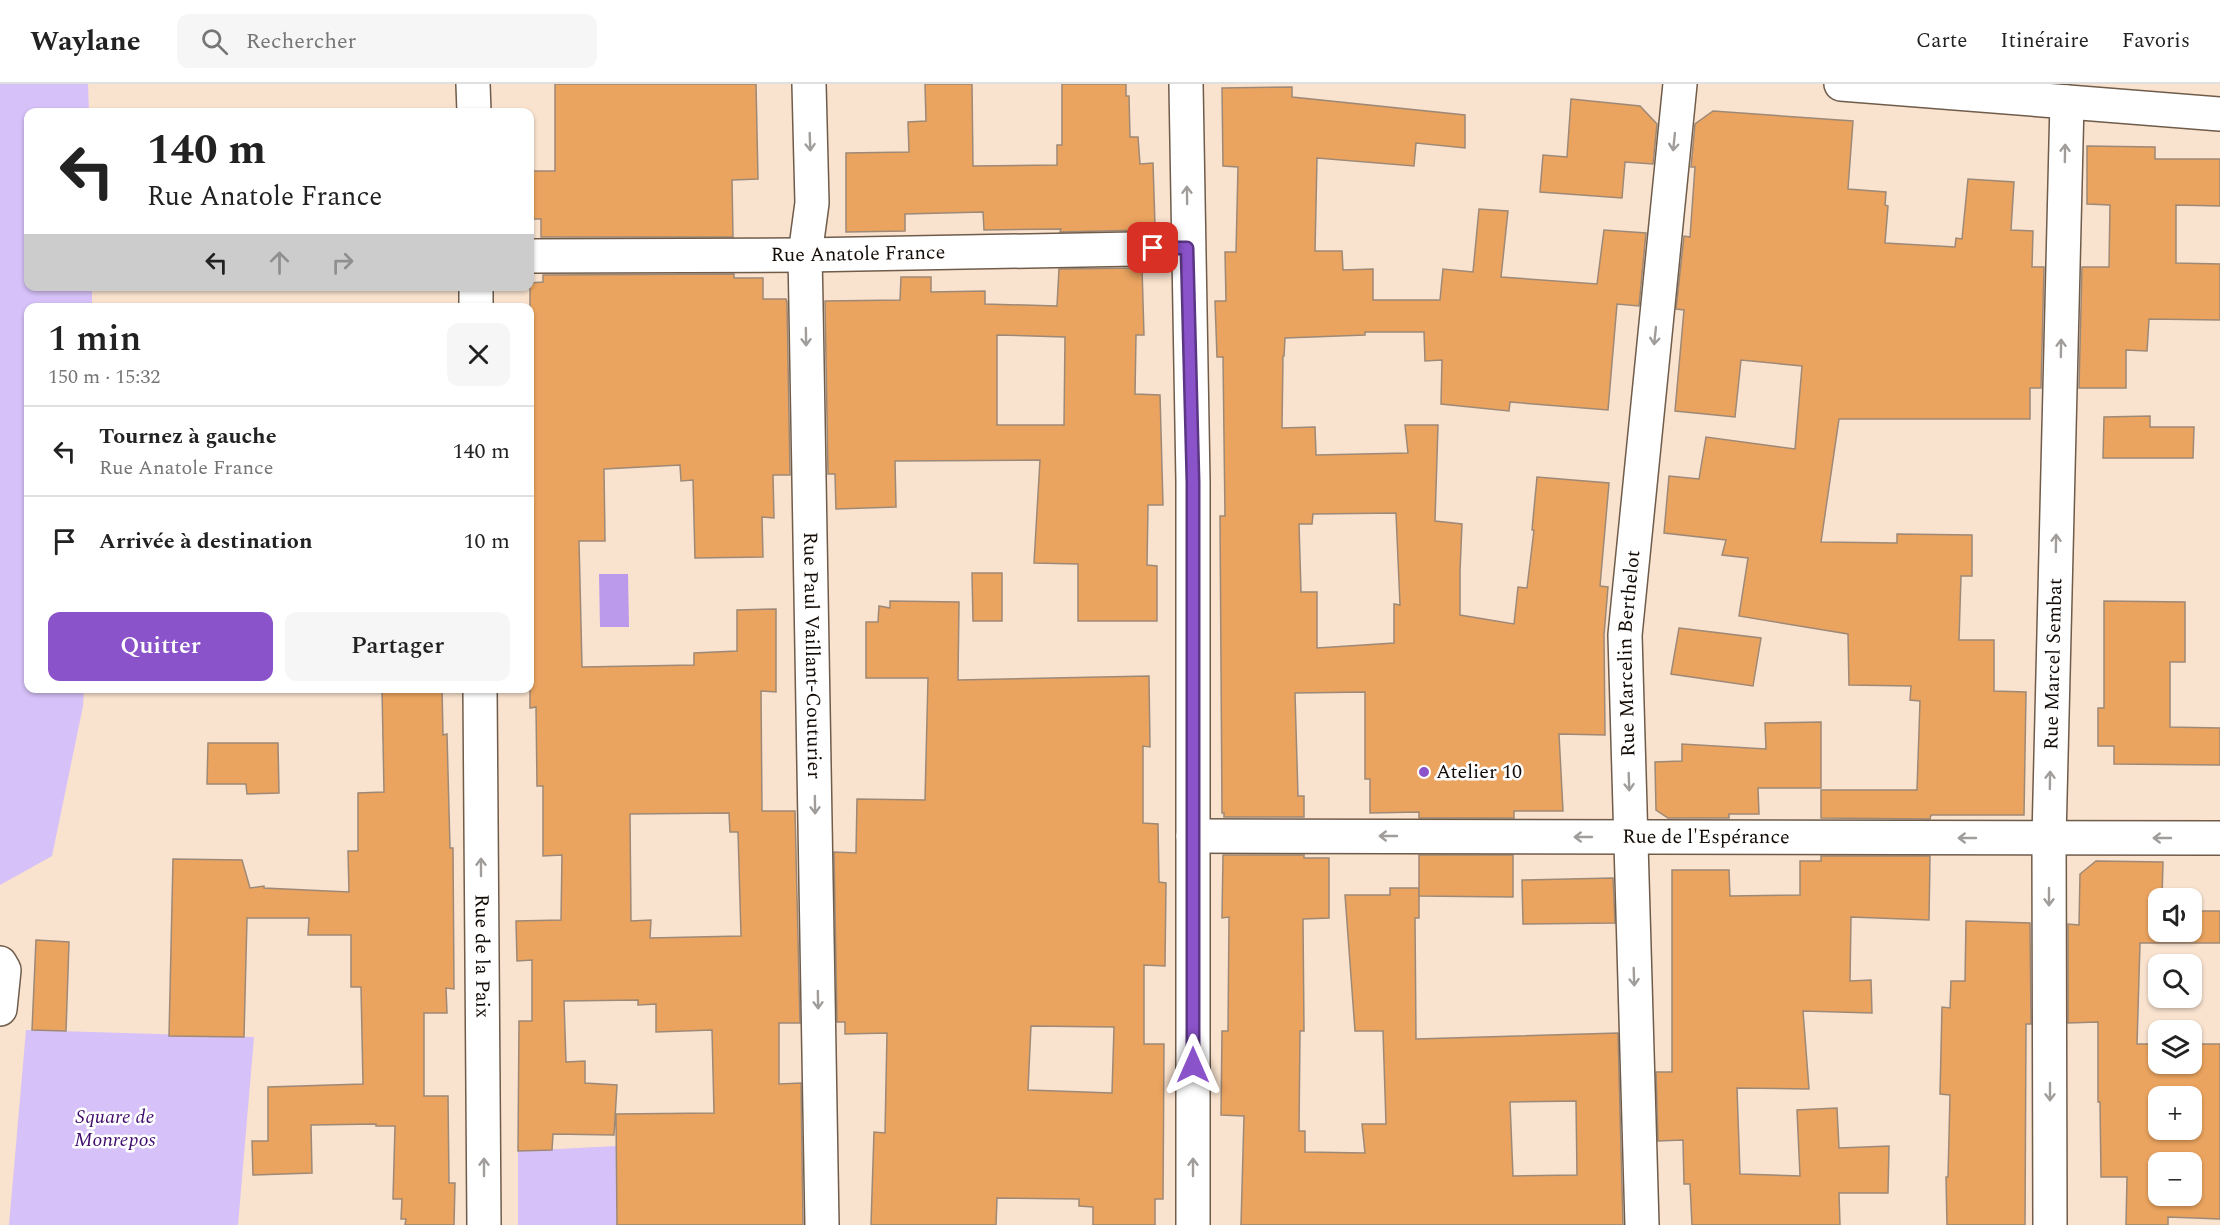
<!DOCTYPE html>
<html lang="fr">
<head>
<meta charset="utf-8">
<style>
	:root { --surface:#fff; --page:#f6f6f6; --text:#222; --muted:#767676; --line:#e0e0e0; --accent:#8b53ca }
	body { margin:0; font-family:Spectral,serif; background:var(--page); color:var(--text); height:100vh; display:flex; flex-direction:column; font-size:22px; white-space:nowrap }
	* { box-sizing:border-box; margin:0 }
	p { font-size:20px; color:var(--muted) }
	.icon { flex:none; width:33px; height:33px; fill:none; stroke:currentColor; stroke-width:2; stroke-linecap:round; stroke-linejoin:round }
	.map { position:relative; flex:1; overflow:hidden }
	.side { position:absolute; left:24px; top:219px; width:510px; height:390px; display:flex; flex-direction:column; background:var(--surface); border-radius:12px; box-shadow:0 2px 4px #0004 }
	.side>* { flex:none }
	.guide { position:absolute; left:24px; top:24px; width:510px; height:183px; border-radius:12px; box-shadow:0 2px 4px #0004; background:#fff; color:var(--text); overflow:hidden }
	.tools { position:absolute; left:2148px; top:804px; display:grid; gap:12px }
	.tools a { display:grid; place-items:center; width:54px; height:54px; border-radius:12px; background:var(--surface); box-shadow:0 2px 4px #0004; font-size:30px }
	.pin { position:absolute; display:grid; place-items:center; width:51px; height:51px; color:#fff; margin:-26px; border-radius:12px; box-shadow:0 3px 9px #0006 }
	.me { position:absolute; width:66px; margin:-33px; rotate:0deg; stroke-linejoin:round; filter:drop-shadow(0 0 4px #0008) }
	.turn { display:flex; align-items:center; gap:21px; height:126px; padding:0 24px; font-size:27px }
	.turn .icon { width:78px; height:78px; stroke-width:2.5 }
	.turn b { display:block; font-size:42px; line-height:51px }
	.lanes { display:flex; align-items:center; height:57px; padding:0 24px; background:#0003; justify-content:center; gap:30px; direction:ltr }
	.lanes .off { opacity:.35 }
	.round { display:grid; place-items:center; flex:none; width:63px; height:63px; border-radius:12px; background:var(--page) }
	.headline { display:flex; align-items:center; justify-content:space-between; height:102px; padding:0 24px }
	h1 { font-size:36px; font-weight:600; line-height:45px }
	.cta { display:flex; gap:12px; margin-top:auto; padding:12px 24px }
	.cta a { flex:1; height:69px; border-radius:12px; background:var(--accent); color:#fff; font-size:24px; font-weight:600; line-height:69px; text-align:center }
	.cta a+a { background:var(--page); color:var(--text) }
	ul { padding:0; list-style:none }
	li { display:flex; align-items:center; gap:18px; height:90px; padding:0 24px; border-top:2px solid var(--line) }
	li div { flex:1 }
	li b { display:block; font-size:22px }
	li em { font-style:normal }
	header { display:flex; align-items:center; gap:36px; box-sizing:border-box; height:84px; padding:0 30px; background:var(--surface); border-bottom:2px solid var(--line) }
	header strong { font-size:28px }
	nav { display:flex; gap:33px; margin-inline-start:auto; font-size:21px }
	.search { width:420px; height:54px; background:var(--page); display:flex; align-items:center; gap:15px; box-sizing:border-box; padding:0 21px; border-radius:12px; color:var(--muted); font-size:22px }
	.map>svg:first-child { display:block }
</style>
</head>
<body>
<header>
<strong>Waylane</strong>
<div class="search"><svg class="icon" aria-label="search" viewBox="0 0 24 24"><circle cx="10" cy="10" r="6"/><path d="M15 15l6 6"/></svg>Rechercher</div>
<nav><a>Carte</a><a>Itinéraire</a><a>Favoris</a></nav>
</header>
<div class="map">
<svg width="2220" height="1141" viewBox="0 0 2220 1141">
	<rect width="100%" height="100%" fill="#f9e2ce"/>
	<g fill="#d6c1f8">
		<path d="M 0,0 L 88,0 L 89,28 L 28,28 L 28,202 L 92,203 L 92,223 L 28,224 L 28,604 L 84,605 L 83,622 L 52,772 L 0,801 Z"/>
		<path d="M 26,946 L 254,953 L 238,1141 L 9,1141 Z"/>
		<path d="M 617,1062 L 617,1141 L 518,1141 L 518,1067 Z"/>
	</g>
	<path fill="#bb99eb" d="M 599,490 L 628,490 L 629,543 L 600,543 Z"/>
	<g fill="#eba45f" stroke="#9e8977" stroke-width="1.5" fill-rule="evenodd">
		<path d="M 555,0 L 756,0 L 758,95 L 732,96 L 733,153 L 541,153 L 541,135 L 530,135 L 530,87 L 555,87 Z"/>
		<path d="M 925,0 L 972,0 L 973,82 L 1057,81 L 1057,61 L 1062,61 L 1062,0 L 1126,0 L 1126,12 L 1129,12 L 1130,53 L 1138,53 L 1140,80 L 1153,79 L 1155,142 L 1141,143 L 1142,146 L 1060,148 L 1061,145 L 984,146 L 983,128 L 905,130 L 905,147 L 846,148 L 846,69 L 909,68 L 908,38 L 926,37 Z"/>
		<path d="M 1292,3 L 1292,13 L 1465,31 L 1465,64 L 1416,59 L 1414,82 L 1317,74 L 1315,167 L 1342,167 L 1343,186 L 1373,185 L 1373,216 L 1440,216 L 1443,185 L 1473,188 L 1479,125 L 1508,127 L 1501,193 L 1597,200 L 1604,146 L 1646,149 L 1639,222 L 1617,220 L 1608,326 L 1510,318 L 1509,327 L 1441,320 L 1442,276 L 1425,277 L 1424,248 L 1365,248 L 1365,251 L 1285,254 L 1284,272 L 1283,272 L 1282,344 L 1315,343 L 1316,371 L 1408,369 L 1405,341 L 1438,341 L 1435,437 L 1462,440 L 1460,487 L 1460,531 L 1514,540 L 1518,503 L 1527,504 L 1534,446 L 1532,446 L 1537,393 L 1609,399 L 1600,502 L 1608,503 L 1604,551 L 1605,651 L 1559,650 L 1563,727 L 1514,727 L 1514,734 L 1419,734 L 1419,728 L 1370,729 L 1370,695 L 1365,695 L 1365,608 L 1295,609 L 1298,712 L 1304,712 L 1304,733 L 1224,733 L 1224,729 L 1222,729 L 1220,432 L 1225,432 L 1223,273 L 1217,273 L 1215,217 L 1226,217 L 1225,168 L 1236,168 L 1238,83 L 1223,82 L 1222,4 ZM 1396,429 L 1400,521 L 1394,520 L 1394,559 L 1317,564 L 1317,508 L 1301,508 L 1299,440 L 1312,440 L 1313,430 Z"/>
		<path d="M 1571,15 L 1640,22 L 1657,40 L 1653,80 L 1625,78 L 1622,114 L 1540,108 L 1543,71 L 1567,73 Z"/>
		<path d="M 1713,27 L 1853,37 L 1848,105 L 1886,108 L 1885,121 L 1888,122 L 1885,159 L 1955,163 L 1956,154 L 1962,155 L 1968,95 L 2014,98 L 2011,146 L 2033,147 L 2032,183 L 2044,183 L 2041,304 L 2030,304 L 2030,335 L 1839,335 L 1821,458 L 1897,459 L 1897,450 L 1972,451 L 1972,492 L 1961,492 L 1959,556 L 1994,556 L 1994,607 L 2026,608 L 2024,731 L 1931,731 L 1930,735 L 1821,734 L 1821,706 L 1917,706 L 1920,617 L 1910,616 L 1911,602 L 1849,601 L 1848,550 L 1739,532 L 1748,474 L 1722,471 L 1726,456 L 1664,449 L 1669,392 L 1699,395 L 1706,353 L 1795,365 L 1802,282 L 1741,276 L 1735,333 L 1675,327 L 1684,226 L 1676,225 L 1684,152 L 1690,153 L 1695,83 L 1691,83 L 1695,40 Z"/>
		<path d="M 2087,62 L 2155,63 L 2155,75 L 2220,75 L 2220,122 L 2176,121 L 2176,179 L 2220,180 L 2220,236 L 2149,235 L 2147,267 L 2126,266 L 2126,304 L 2079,304 L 2082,183 L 2109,183 L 2110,121 L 2087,120 Z"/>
		<path d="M 1142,184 L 1144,251 L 1136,251 L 1135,310 L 1160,311 L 1163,421 L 1148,421 L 1147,481 L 1157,482 L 1157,537 L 1078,537 L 1078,480 L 1034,479 L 1040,376 L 895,377 L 896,423 L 836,425 L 835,390 L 828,390 L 825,217 L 900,216 L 901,193 L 931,193 L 931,208 L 985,207 L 985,220 L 1057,222 L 1059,185 ZM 997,251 L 1065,253 L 1064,341 L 997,341 Z"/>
		<path d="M 734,190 L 734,194 L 763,194 L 763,215 L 786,215 L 787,218 L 790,391 L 773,391 L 774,434 L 762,433 L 763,473 L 695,474 L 693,396 L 681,397 L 680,381 L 604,385 L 605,457 L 579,457 L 582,583 L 694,581 L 694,569 L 737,567 L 737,526 L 776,525 L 776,608 L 761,607 L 762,727 L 795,727 L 800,939 L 779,939 L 779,1000 L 801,999 L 803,1141 L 617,1141 L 616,1030 L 714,1029 L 712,946 L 656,948 L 656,920 L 638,921 L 638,916 L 564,917 L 566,978 L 585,977 L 585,999 L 617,1001 L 614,1051 L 553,1050 L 552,1066 L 518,1067 L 519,937 L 532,937 L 532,876 L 517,877 L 516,837 L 561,836 L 562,771 L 543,772 L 543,702 L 537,702 L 536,623 L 530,624 L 530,199 L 543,198 L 543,191 ZM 729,729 L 730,748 L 738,748 L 741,852 L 650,854 L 651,836 L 631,837 L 630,730 Z"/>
		<path d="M 2150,332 L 2150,343 L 2194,343 L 2193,374 L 2103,374 L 2104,333 Z"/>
		<path d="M 972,489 L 1002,489 L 1002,537 L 973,537 Z"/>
		<path d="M 890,517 L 959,518 L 958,596 L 1149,592 L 1150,663 L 1143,662 L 1143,739 L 1158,740 L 1159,798 L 1166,799 L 1165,882 L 1144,881 L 1144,960 L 1164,960 L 1163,1115 L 1155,1115 L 1155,1141 L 1093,1141 L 1093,1123 L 1079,1122 L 1079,1115 L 997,1114 L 996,1141 L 871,1141 L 874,1048 L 885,1049 L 887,949 L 845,950 L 845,938 L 837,938 L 834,768 L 856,769 L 857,715 L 925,716 L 928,594 L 866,594 L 866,538 L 878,538 L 879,522 L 890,524 ZM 1031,942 L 1114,943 L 1112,1009 L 1028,1006 Z"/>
		<path d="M 2104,517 L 2185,518 L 2185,578 L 2170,578 L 2170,643 L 2220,644 L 2220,681 L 2114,680 L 2114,662 L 2098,662 L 2098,624 L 2104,624 Z"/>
		<path d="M 1679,544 L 1761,554 L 1753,602 L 1671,590 Z"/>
		<path d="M 382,604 L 442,604 L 443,651 L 447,650 L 450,764 L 453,764 L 454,905 L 446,904 L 447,929 L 424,929 L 424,1012 L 448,1012 L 449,1099 L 455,1099 L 454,1141 L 405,1141 L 406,1135 L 401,1135 L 402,1115 L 393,1115 L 395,1042 L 376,1042 L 376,1040 L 311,1041 L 312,1089 L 253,1091 L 252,1057 L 268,1057 L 268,1003 L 363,1000 L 361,903 L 351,903 L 351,851 L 308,851 L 309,834 L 247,834 L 244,953 L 169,952 L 173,775 L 242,776 L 250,804 L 264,802 L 264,804 L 349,808 L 348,767 L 358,767 L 358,709 L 384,708 Z"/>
		<path d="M 1821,638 L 1821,704 L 1758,704 L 1759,730 L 1729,730 L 1729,734 L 1668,734 L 1656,726 L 1655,678 L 1682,677 L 1682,660 L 1766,665 L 1765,639 Z"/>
		<path d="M 208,659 L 278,659 L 279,709 L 247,710 L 246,700 L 207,700 Z"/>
		<path d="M 1223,771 L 1304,771 L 1304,774 L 1329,774 L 1329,834 L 1303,835 L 1304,947 L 1300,947 L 1299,1047 L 1305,1047 L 1305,1068 L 1365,1069 L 1362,1040 L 1386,1040 L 1383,947 L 1355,947 L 1345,811 L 1390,811 L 1390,804 L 1419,804 L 1419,834 L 1415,834 L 1416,955 L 1618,949 L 1623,1141 L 1241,1141 L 1244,1032 L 1221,1031 L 1222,947 L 1228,947 L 1229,833 L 1222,834 ZM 1576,1017 L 1577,1091 L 1513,1092 L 1510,1018 Z"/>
		<path d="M 1419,771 L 1513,771 L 1513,813 L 1419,812 Z"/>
		<path d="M 1821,772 L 1930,772 L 1929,836 L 1851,833 L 1850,897 L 1871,896 L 1872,929 L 1803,927 L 1809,1005 L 1737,1004 L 1740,1090 L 1800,1092 L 1797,1026 L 1837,1024 L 1839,1064 L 1889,1062 L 1888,1109 L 1839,1109 L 1840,1141 L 1692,1141 L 1690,1100 L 1684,1100 L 1683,1056 L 1658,1057 L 1656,988 L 1672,988 L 1672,786 L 1729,786 L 1730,812 L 1800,811 L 1800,777 L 1821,777 Z"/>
		<path d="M 2096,777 L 2163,778 L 2162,814 L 2158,814 L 2158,848 L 2192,848 L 2192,827 L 2220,827 L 2220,859 L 2140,859 L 2137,960 L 2158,960 L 2158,980 L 2192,980 L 2192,960 L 2220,960 L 2220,1135 L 2168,1133 L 2168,1141 L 2126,1141 L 2127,1093 L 2101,1093 L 2100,1018 L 2098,1018 L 2098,938 L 2068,939 L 2068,840 L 2079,841 L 2080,790 ZM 2158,1012 L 2192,1012 L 2192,1046 L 2158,1046 ZM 2158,1078 L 2192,1078 L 2192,1112 L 2158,1112 Z"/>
		<path d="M 1613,794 L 1615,839 L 1523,840 L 1522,796 Z"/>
		<path d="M 1966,837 L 2030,839 L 2031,940 L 2026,940 L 2025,1141 L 1947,1141 L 1946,1093 L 1948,1093 L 1950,1011 L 1940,1010 L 1942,923 L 1950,924 L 1951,897 L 1965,897 Z"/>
		<path d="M 36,856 L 69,858 L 66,947 L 32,946 Z"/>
	</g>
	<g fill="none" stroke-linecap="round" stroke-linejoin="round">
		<defs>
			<g id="minor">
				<path d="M 473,0 L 474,28"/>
				<path id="s1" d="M 809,0 L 812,119 L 805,171 L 806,222 L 822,1141"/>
				<path d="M 1841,0 L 2220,30"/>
				<path id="s2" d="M 530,172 L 805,171 L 1187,164"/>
				<path d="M 476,202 L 476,224"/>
				<path id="s3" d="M 480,604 L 484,1141"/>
				<path id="s4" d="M 1193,752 L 2220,754"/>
				<path d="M 0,879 L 4,886 L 0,925"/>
				<path id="s5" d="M 1642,1141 L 1625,551 L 1680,0"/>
				<path id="s6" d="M 2050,1141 L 2049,754 L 2067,18"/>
			</g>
			<path id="tertiary" d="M 1186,0 L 1193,398 L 1193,1141"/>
		</defs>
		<use href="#minor" stroke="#6f5c4b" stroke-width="36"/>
		<use href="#tertiary" stroke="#6f5c4b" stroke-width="36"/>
		<use href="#minor" stroke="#fff" stroke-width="33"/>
		<use href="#tertiary" stroke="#fff" stroke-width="33"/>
	</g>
	<defs><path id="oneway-shaft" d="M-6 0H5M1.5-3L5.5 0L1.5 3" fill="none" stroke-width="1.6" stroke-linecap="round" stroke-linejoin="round" transform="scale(1.5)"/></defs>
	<g stroke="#a19d9b">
		<use href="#oneway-shaft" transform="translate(810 58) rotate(88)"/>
		<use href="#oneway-shaft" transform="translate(1674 58) rotate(96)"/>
		<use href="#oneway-shaft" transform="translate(2065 69) rotate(-89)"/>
		<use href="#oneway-shaft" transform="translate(1187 111) rotate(-91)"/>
		<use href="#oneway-shaft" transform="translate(1655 252) rotate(96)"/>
		<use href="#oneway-shaft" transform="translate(806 253) rotate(89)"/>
		<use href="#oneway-shaft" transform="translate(2061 264) rotate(-89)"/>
		<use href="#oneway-shaft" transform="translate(2056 459) rotate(-89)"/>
		<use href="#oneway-shaft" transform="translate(2050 696) rotate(-89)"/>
		<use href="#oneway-shaft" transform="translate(1629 698) rotate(88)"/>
		<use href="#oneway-shaft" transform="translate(815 721) rotate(89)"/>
		<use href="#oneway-shaft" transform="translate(1388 752) rotate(-180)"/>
		<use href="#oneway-shaft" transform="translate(1583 753) rotate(-180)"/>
		<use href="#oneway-shaft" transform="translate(1967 754) rotate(-180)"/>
		<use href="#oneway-shaft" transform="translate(2162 754) rotate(-180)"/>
		<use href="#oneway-shaft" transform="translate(481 783) rotate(-90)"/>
		<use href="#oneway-shaft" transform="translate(2049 813) rotate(90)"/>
		<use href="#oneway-shaft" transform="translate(1634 893) rotate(88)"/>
		<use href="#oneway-shaft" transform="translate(818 916) rotate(89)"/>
		<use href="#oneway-shaft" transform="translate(2050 1008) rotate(90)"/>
		<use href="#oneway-shaft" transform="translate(484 1083) rotate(-90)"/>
		<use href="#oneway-shaft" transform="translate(1193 1083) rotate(-90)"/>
	</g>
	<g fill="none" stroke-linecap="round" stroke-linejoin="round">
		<defs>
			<path id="route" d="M 1153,164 L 1187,164 L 1193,398 L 1193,981"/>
		</defs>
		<use href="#route" stroke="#5a3683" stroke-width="15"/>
		<use href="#route" stroke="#8b53ca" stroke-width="10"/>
	</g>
	<circle fill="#8b53ca" stroke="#fff" stroke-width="2" cx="1424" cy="688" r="6"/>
	<g text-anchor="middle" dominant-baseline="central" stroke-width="5" stroke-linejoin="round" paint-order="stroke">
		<g font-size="20" fill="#130b05" stroke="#fff">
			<text stroke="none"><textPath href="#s2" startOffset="328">Rue Anatole France</textPath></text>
			<text stroke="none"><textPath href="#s5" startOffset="572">Rue Marcelin Berthelot</textPath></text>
			<text stroke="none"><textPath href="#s1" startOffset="572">Rue Paul Vaillant-Couturier</textPath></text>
			<text stroke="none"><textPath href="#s6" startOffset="561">Rue Marcel Sembat</textPath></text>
			<text stroke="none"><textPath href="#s4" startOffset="513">Rue de l'Espérance</textPath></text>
			<text stroke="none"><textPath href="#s3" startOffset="268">Rue de la Paix</textPath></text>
		</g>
		<g font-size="20" fill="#130b05" stroke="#fff" text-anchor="start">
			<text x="1436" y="688">Atelier 10</text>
		</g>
		<g font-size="20" font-style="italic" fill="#410b6d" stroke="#fff">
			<text x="115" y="1033">Square de<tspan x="115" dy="23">Monrepos</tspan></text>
		</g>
	</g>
</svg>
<div class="tools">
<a><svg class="icon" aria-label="sound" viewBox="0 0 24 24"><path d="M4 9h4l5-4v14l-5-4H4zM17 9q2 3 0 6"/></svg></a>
<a><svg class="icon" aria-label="search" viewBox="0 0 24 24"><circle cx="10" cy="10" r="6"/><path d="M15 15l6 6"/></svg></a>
<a><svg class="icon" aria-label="layers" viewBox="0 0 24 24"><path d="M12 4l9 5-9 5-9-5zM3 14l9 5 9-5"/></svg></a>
<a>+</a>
<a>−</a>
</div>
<div class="pin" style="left:1153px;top:164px;background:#d93025"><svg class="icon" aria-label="arrive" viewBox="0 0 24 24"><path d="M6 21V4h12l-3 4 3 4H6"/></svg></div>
<svg class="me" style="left:1193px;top:981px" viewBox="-20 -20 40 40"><path d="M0-17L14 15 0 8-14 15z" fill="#8b53ca" stroke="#fff" stroke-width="4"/></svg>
<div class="guide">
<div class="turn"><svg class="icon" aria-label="left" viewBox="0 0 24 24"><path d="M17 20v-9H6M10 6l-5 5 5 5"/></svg><div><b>140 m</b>Rue Anatole France</div></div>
<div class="lanes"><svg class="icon" aria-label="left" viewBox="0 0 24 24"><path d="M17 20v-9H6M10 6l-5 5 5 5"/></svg><svg class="icon off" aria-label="ahead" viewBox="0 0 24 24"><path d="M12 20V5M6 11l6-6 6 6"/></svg><svg class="icon off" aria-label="right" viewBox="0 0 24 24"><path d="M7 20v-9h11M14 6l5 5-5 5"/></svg></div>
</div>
<section class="side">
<div class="headline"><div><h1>1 min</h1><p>150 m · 15:32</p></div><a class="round"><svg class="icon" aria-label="close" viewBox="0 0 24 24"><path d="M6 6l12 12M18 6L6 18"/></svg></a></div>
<ul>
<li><svg class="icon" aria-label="left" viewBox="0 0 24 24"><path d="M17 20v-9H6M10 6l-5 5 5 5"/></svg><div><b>Tournez à gauche</b><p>Rue Anatole France</p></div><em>140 m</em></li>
<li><svg class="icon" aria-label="arrive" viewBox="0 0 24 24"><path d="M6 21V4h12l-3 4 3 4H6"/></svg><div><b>Arrivée à destination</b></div><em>10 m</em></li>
</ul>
<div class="cta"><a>Quitter</a><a>Partager</a></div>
</section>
</div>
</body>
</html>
